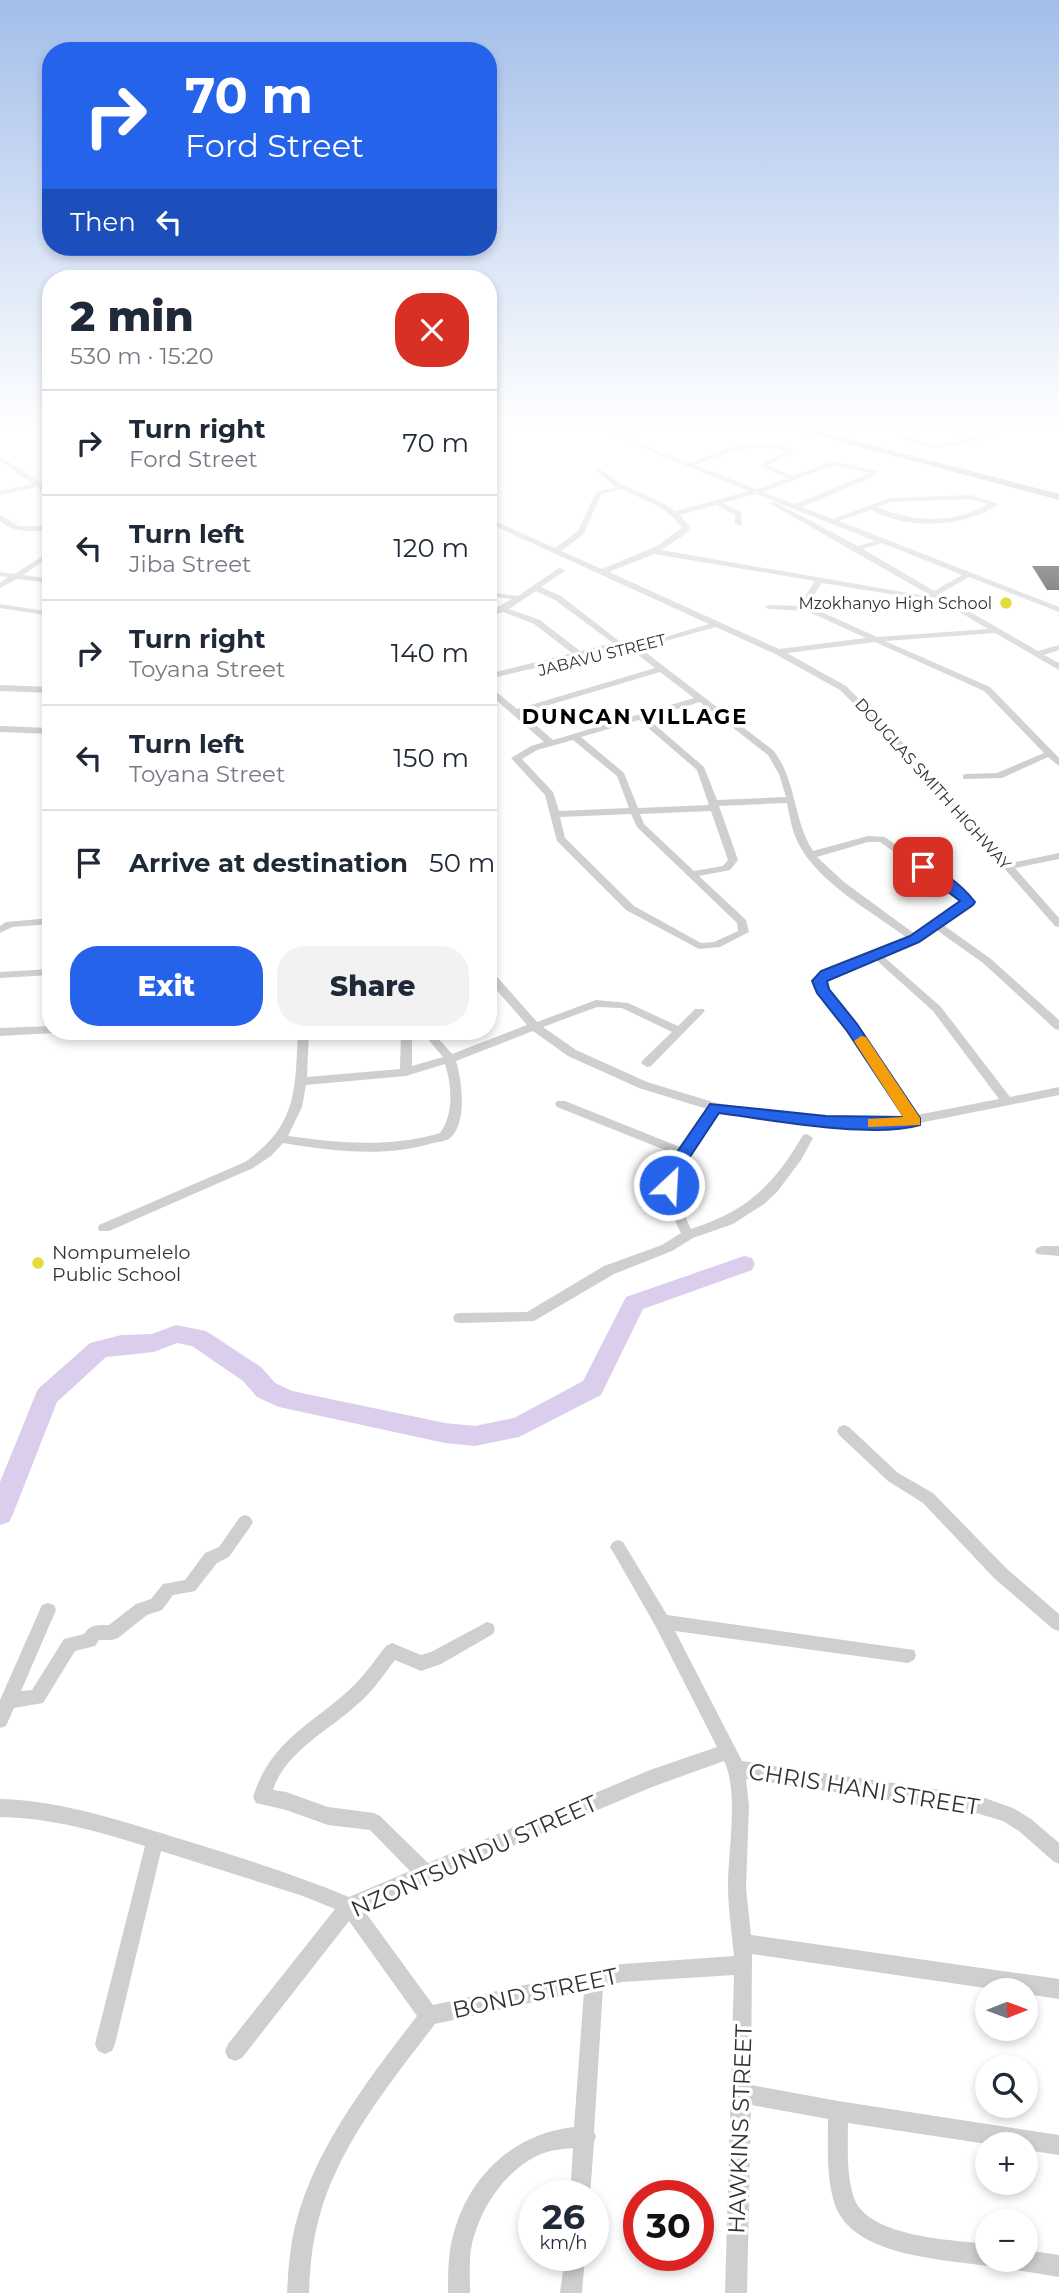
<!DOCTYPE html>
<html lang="en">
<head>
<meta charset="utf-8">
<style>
	:root { --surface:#fff; --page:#f2f2f3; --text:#1f2937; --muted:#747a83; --line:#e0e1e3; --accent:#2563eb }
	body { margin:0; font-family:Montserrat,sans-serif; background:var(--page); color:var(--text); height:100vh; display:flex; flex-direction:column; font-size:26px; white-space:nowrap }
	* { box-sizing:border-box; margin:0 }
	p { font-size:23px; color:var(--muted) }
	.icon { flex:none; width:38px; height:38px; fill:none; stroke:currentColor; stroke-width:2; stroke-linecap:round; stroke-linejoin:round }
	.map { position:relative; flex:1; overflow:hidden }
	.sheet { position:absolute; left:42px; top:270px; width:455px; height:770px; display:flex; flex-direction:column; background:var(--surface); border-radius:28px; box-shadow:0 4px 10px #0003 }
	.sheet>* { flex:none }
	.banner { position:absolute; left:42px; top:42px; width:455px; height:214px; border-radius:28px; box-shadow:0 4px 10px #0003; background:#2563eb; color:#fff; overflow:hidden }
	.needle { width:46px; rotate:89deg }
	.tools { position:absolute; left:975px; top:1978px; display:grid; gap:14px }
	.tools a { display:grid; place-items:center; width:63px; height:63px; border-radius:50%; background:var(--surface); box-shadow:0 4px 10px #0003; font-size:35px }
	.speed { position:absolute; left:518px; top:2180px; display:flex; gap:14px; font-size:35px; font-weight:700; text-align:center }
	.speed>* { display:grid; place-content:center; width:91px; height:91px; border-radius:50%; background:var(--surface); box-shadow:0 4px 10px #0003; line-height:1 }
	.speed small { font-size:18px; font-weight:400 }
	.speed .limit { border:10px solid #d22; background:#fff; color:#111 }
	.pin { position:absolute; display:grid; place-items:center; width:60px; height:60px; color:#fff; margin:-30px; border-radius:14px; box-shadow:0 4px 10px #0006 }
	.me { position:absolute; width:77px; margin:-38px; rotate:25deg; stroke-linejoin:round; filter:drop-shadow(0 0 5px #0008) }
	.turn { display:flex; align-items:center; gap:24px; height:147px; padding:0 28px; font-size:32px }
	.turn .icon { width:91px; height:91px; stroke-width:2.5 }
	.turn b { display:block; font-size:49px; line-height:60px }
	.then { display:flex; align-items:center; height:66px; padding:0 28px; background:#0003; gap:14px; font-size:26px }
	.round { display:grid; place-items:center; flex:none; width:74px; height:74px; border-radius:28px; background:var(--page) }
	.summary { display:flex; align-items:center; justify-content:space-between; height:119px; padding:0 28px }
	h1 { font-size:42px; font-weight:800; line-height:52px }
	.primary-button { display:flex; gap:14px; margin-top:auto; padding:14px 28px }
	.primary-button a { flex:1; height:80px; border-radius:28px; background:var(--accent); color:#fff; font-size:28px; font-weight:800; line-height:80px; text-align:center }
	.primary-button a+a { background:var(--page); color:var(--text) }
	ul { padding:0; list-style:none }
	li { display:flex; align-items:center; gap:21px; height:105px; padding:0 28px; border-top:2px solid var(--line) }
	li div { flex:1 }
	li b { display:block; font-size:26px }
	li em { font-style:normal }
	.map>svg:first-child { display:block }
</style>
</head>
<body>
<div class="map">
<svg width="1059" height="2293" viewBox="0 0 1059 2293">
	<rect width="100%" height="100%" fill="#fff"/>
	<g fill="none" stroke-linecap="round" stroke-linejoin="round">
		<path fill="#dbceed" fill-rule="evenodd" d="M 744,1256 L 752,1258 L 755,1264 L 752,1270 L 643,1309 L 601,1395 L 519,1437 L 475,1446 L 445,1443 L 279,1407 L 257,1397 L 243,1381 L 192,1346 L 177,1343 L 154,1352 L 106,1357 L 57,1402 L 13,1514 L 9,1522 L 0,1525 L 0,1482 L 35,1396 L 38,1389 L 90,1343 L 121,1335 L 152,1334 L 176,1325 L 206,1331 L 261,1367 L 275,1383 L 292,1391 L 445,1423 L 475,1426 L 514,1418 L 583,1381 L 626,1297 Z"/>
	</g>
	<path fill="#191919" d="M 1032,566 L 1059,566 L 1059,590 L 1047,590 Z"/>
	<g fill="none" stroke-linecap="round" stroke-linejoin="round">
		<g fill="#cfcfcf" fill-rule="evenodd">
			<path d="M 498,426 L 511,426 L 488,433 L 488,429 Z"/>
			<path d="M 602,426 L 611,426 L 655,450 L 689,463 L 724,450 L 755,443 L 781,444 L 793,450 L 793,452 L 768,465 L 793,476 L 834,461 L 877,471 L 878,472 L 873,477 L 802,507 L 833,519 L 890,498 L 971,495 L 998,504 C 973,523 931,527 902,521 C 891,519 881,514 870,510 L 839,521 L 1059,607 L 1059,612 L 969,577 L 939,594 L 1038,651 L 1059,645 L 1059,650 L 1044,655 L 1059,663 L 1059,670 L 995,633 L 885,641 L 990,687 L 1059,758 L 1059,766 L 1048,757 L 1002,778 L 963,779 L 963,775 L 966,774 L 997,773 L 1044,753 L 984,691 L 875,642 L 787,653 L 846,686 L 902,742 L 1011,863 L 1059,853 L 1059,859 L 1015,868 L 1059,918 L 1059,927 L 1055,926 L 896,746 L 840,690 L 775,654 L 716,627 L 640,648 L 774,751 C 797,782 793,820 813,851 L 868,836 L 885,837 L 972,898 L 972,902 L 942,924 L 991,959 L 1059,1020 L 1059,1030 L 1055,1029 L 983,963 L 935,929 L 919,941 L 883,956 L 941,1007 L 1010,1097 L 1059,1087 L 1059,1095 L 895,1128 L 810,1124 L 718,1111 C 687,1156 663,1173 691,1229 C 747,1211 774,1185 803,1135 L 807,1134 L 813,1138 L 801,1160 L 777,1192 L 764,1204 L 733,1224 L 693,1238 L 672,1251 L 614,1274 L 534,1321 L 460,1323 L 455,1322 L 453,1318 L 455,1314 L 460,1313 L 527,1312 L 604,1266 L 662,1245 L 681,1233 C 666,1203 659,1186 675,1154 L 557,1107 L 555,1104 L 557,1101 L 565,1101 L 680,1147 L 707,1109 L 639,1088 L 568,1056 L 533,1031 L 456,1061 C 462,1081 468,1124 449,1139 C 445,1141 438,1142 433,1143 C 385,1158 331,1151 283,1143 L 271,1156 L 253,1168 L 109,1231 L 99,1231 L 98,1228 L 99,1225 L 245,1162 C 298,1125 295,1090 298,1031 L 309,1031 L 307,1077 L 400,1069 L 401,1031 L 412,1031 L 412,1066 L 443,1057 L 421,1031 L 432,1031 L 452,1054 L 527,1025 L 488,980 L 488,970 L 492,971 L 537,1022 L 596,1000 L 628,1003 L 678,1026 L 695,1009 L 703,1009 L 705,1011 L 703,1013 L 651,1066 L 647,1067 L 641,1063 L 643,1060 L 672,1032 L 622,1008 L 597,1007 L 543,1027 L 576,1050 L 647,1082 L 716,1103 L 810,1116 L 895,1120 L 906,1118 L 848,1031 L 817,990 L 815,978 L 816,976 L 907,938 C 874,913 824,886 802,850 C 793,836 790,819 787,803 L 719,806 L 738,860 L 730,870 L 699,876 L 746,920 L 749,932 L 720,947 L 699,949 L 626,910 L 557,841 L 545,795 L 511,758 L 531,746 L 544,742 L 488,693 L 488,685 L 517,709 L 655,668 L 632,650 L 628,651 L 624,649 L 709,624 L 488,523 L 488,518 L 555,548 L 578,531 L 596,492 L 616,487 L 596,471 L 595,470 L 598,468 L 623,485 L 659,501 L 676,511 L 749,491 L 651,452 ZM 755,447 L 769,447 L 786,451 L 760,465 L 787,478 L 757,489 L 695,465 L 729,453 ZM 834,465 L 870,473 L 795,504 L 763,492 ZM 621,489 C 643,500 668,506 682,528 L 657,546 L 602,569 L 561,551 L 584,534 L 601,494 ZM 756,494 L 875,541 L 858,546 L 775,502 L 769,503 L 928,594 L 920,595 L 661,550 L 683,536 L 690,528 L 680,515 L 716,505 L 735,515 L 735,524 L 742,526 L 741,512 L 723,503 ZM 971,499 L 988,504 C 953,525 913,522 877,507 L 891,502 ZM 882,543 L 962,575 L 934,591 L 863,549 ZM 654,554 L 815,581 L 801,602 L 804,606 L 769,605 L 765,607 L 769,609 L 807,611 L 866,638 L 779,649 L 609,572 ZM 822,583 L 920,599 L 934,597 L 988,629 L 877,637 L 813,608 L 809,602 ZM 660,672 L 694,698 L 553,740 L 522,713 ZM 700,702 L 768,755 L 779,774 L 786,797 L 717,800 L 704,767 L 647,718 ZM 639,720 L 697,770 L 709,805 L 638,808 L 624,773 L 581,737 ZM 573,740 L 617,776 L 629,808 L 559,811 L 553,792 L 522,759 L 537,750 ZM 711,811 L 728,860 L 723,866 L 694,871 L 644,824 L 640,814 ZM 631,814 L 637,827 L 737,923 L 738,931 L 714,942 L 701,943 L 634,906 L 565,838 L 560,817 ZM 868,842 L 880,842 L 961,900 L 915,934 L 844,882 L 817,857 ZM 875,959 L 933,1011 L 999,1099 L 917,1115 L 856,1025 L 827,989 L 826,980 ZM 445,1064 C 452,1086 454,1114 440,1133 C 391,1148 338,1143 288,1136 L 302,1107 L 306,1085 L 406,1076 Z"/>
			<path d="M 908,426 L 917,426 L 903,434 C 951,459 969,426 1012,426 C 976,443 930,460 895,434 Z"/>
			<path d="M 0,456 L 40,482 L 51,480 L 51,484 L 44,486 L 51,493 L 51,499 L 37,487 L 0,495 L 0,491 L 33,484 L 0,461 Z"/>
			<path d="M 0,515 L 19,526 L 51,526 L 51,530 C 32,531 15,534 0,521 Z"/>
			<path d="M 51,551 L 51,556 L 23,575 L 51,579 L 51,583 L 17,579 L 0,588 L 0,583 L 8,577 L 0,576 L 0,572 L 14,574 Z"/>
			<path d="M 559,568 L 566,570 L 541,587 L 561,596 L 623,644 L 583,657 L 488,679 L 488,674 L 572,653 L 534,624 L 503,612 L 488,617 L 488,612 L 512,599 L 488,596 L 488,592 L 518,596 ZM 536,591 L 555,600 L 613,643 L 580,651 L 540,620 L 509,609 Z"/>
			<path d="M 0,604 L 51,612 L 51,616 L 0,608 Z"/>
			<path d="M 0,685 L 51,687 L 51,693 L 0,691 Z"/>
			<path d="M 0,726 L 51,728 L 51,734 L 0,732 Z"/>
			<path d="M 51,918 L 51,924 L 12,927 L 0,933 L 0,926 L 6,922 Z"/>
			<path d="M 51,969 L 51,975 L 0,978 L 0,972 Z"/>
			<path d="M 51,1026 L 51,1031 L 56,1031 L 55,1033 L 0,1036 L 0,1028 Z"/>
			<path d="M 1042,1246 L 1059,1246 L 1059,1256 L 1037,1254 L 1035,1251 L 1037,1248 Z"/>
			<path d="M 844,1425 L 849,1427 L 898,1473 L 933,1493 L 1006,1568 L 1059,1614 L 1059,1631 L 1053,1629 L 994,1578 L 923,1503 L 888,1481 L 839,1435 L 837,1431 L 839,1427 Z"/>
			<path d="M 245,1515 L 250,1517 L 253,1522 L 250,1527 L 229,1557 L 217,1563 L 195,1591 L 173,1595 L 162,1610 L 147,1615 L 118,1638 L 112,1640 L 99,1640 L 95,1646 L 75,1651 L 43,1703 L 14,1708 L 6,1726 L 0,1728 L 0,1700 L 42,1605 L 48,1603 L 54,1605 L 56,1610 L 21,1691 L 32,1690 L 64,1639 L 84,1634 C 91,1624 97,1625 109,1625 L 136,1604 L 151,1599 L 163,1584 L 185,1580 L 205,1553 L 219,1547 L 240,1517 Z"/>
			<path d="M 618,1540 L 623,1542 L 667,1615 L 914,1650 L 916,1655 L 914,1660 L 908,1663 L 675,1631 L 742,1761 L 976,1795 L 1013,1808 L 1031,1819 L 1059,1843 L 1059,1864 L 1053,1861 L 1019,1831 L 1003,1821 L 976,1813 L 746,1779 L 749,1806 L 746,1888 L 751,1935 L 1059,1979 L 1059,1999 L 1026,1994 L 1026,1990 L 999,1990 L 752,1954 L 751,2085 L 838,2101 L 1059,2135 L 1059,2155 L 1026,2150 L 1026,2144 L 987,2144 L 848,2123 C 848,2147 846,2175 854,2198 C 868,2237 952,2240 987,2244 L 987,2259 L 996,2259 L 994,2262 L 987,2266 C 941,2259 853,2256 835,2205 C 826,2178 828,2147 828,2119 L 751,2105 L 747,2293 L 725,2293 L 734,1975 L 622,1982 L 603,1987 L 594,2132 L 596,2136 L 594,2142 L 590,2196 L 570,2196 L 573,2148 C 562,2149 551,2150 541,2154 C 504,2170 478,2211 471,2249 C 469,2263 470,2278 470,2293 L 448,2293 C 448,2279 448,2264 450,2250 C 461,2184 508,2134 574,2127 L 584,1991 L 435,2024 C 390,2083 338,2146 319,2218 C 312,2243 310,2267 309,2293 L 287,2293 C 288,2281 288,2268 290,2255 C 300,2166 364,2085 417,2016 L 349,1921 L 242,2058 L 235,2061 L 228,2058 L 225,2051 L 228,2044 L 335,1909 L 303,1896 L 161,1851 L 115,2044 L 112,2051 L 105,2054 L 98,2051 L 95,2044 L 145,1846 C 96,1831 52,1818 0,1817 L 0,1799 C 66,1801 124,1822 187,1841 C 242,1858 296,1875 349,1897 L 410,1871 L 370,1830 L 328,1825 L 286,1810 L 256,1803 L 253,1797 C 271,1741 308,1727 348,1691 C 363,1678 374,1661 386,1646 L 392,1643 L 421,1655 L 431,1652 L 487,1622 L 493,1624 L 495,1629 L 493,1634 L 441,1664 L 421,1671 L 395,1660 C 384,1674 374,1690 360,1702 C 332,1729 285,1751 273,1790 L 286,1792 L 328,1807 L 374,1813 L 380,1816 L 428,1863 L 650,1770 L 717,1747 L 656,1627 L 613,1552 L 610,1547 L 613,1542 ZM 724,1761 C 739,1791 728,1852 728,1885 C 728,1909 732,1933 734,1956 L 622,1964 L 433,2005 L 363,1909 L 652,1787 Z"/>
			<path d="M 1026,2250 L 1059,2255 L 1059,2277 L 1016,2270 L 1008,2267 L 1005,2259 L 1026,2259 Z"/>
			<path d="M 565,2256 L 585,2256 L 582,2293 L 560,2293 Z"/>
		</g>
		<path fill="#aaa" fill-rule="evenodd" d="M 781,426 L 797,426 L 1059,494 L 1059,500 Z"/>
	</g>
	<linearGradient id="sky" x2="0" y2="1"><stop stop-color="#a3beea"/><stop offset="0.57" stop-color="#fff"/><stop offset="1" stop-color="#fff" stop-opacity="0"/></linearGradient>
	<rect width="1059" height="748" fill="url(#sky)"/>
	<path fill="#2563eb" stroke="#184099" stroke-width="2" d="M 919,865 C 936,862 965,889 975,902 L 973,905 L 919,942 L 827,981 L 829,989 L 857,1024 L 920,1118 L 920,1125 C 872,1139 772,1120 719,1113 L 678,1175 L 675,1189 L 664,1189 L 662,1174 L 710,1104 L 826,1116 L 904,1117 L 847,1031 L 817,993 L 812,981 L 821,971 L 910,936 L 960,901 L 919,870 Z"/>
	<path fill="#f59e0b" d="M 861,1036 L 866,1037 L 920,1118 L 920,1125 L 868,1127 L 868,1119 L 903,1117 L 854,1041 Z"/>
	<g fill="#e4dd39" stroke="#fff" stroke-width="2.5">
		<circle cx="1006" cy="603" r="7"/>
		<circle cx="38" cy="1263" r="7"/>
	</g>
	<g text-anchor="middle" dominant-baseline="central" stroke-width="7" stroke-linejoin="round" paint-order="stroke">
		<g font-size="16" fill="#323232" stroke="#fff" text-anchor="end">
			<text x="992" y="603">Mzokhanyo High School</text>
		</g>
		<g font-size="16" fill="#323232" stroke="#fff">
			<text transform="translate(602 655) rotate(-14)">JABAVU STREET</text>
			<text transform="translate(933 784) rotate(48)">DOUGLAS SMITH HIGHWAY</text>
		</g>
		<g font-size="19" fill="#323232" stroke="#fff" text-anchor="start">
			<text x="52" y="1252">Nompumelelo<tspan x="52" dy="22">Public School</tspan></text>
		</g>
		<g font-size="21" font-weight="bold" letter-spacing="2" fill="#000" stroke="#fff">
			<text x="635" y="716">DUNCAN VILLAGE</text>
		</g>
		<g font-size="23" fill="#323232" stroke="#fff">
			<text transform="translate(864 1789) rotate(9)">CHRIS HANI STREET</text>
			<text transform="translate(474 1856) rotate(-24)">NZONTSUNDU STREET</text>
			<text transform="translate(535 1993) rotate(-12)">BOND STREET</text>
			<text transform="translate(740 2129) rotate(-88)">HAWKINS STREET</text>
		</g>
	</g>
</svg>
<div class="tools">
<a><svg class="needle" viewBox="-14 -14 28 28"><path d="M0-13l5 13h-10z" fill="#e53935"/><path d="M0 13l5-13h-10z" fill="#747a83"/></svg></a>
<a><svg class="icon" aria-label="search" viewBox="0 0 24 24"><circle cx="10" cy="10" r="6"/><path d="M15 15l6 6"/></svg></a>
<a>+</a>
<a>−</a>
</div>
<div class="speed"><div>26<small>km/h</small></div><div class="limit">30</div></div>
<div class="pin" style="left:923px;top:867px;background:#d93025"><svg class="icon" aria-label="arrive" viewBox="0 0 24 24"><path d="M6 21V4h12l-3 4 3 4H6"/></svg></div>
<svg class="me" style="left:669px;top:1185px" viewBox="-20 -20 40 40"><circle r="17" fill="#2563eb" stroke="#fff" stroke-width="3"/><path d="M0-11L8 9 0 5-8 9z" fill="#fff"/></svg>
<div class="banner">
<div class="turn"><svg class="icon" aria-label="right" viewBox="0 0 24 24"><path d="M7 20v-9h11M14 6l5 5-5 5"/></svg><div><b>70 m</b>Ford Street</div></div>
<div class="then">Then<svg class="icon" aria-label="left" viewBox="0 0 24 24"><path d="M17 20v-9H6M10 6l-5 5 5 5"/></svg></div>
</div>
<section class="sheet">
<div class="summary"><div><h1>2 min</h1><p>530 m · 15:20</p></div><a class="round" style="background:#d93025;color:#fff"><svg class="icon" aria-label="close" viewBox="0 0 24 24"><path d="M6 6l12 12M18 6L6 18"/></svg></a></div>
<ul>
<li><svg class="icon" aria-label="right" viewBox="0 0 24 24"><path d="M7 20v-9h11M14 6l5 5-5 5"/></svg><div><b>Turn right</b><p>Ford Street</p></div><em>70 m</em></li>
<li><svg class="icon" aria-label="left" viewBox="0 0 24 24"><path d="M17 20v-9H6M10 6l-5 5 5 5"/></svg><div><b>Turn left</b><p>Jiba Street</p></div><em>120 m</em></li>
<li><svg class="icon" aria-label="right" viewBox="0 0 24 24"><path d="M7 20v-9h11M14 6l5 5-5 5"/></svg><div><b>Turn right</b><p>Toyana Street</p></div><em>140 m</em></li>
<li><svg class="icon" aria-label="left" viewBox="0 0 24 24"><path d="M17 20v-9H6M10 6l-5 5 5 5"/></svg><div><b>Turn left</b><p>Toyana Street</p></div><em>150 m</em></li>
<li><svg class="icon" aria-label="arrive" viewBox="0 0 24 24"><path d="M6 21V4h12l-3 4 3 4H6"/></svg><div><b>Arrive at destination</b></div><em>50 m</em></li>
</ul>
<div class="primary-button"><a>Exit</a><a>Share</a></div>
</section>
</div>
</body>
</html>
